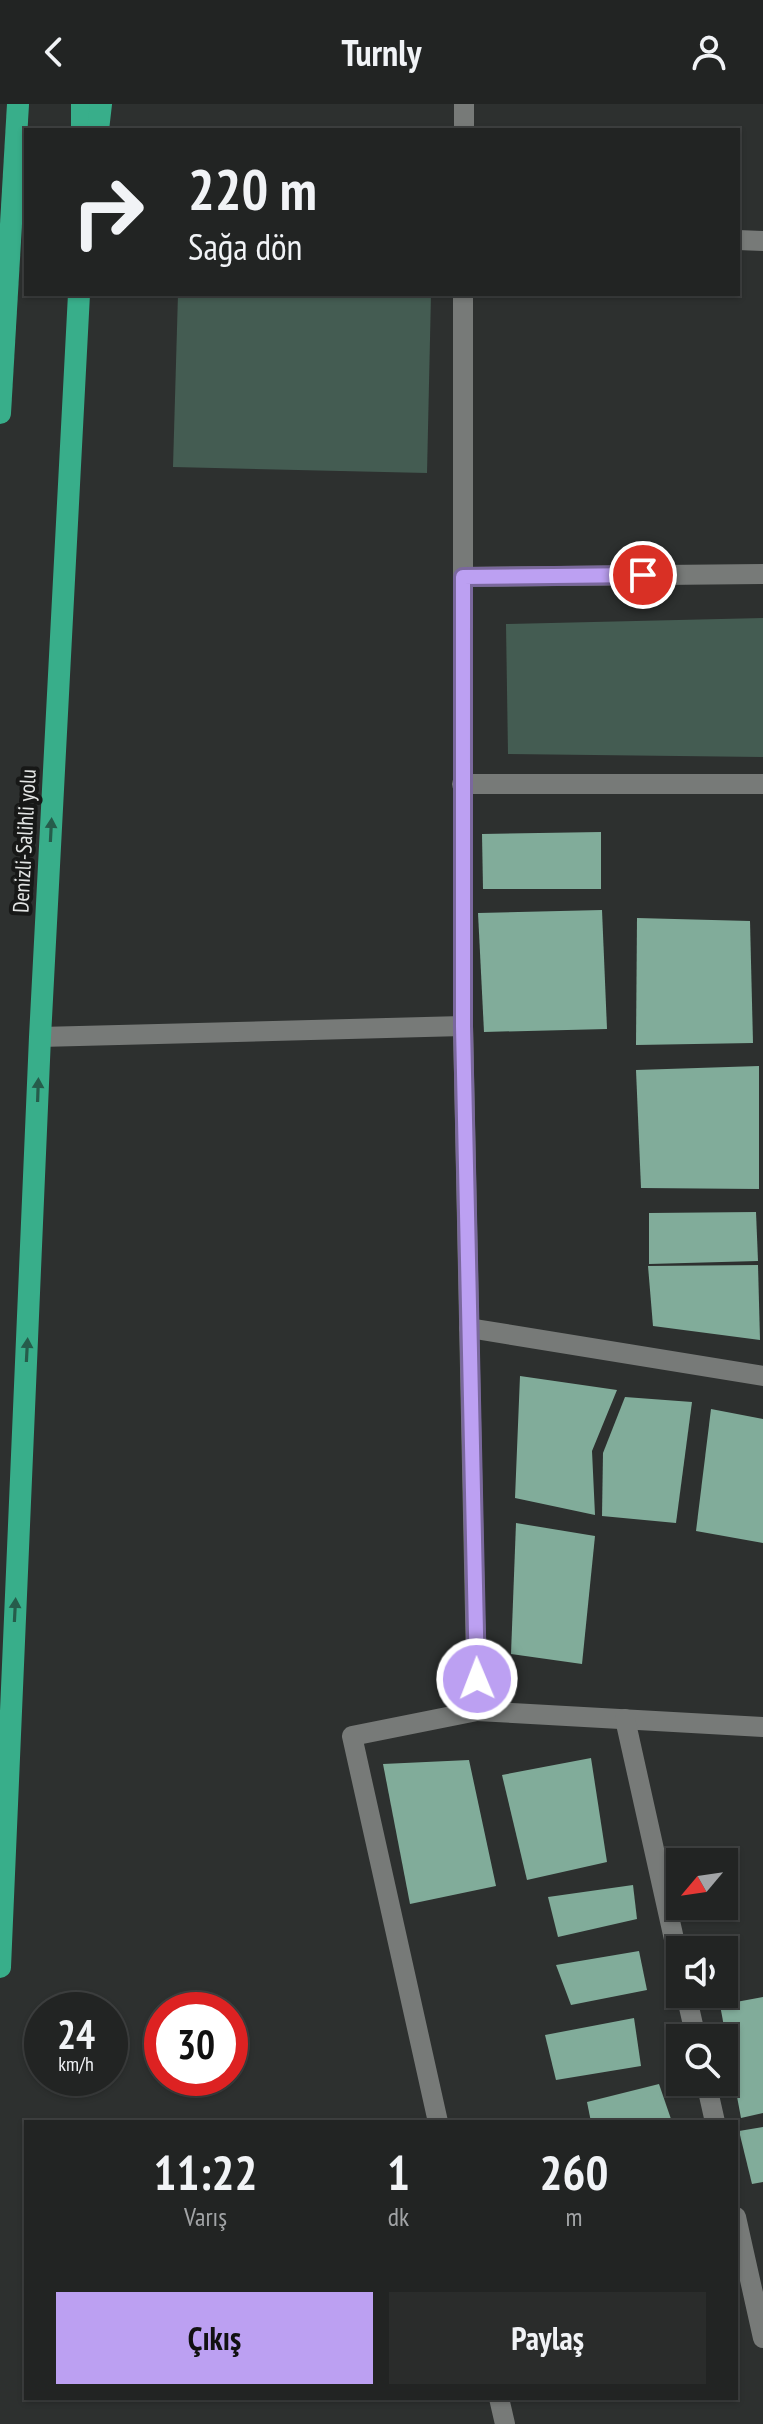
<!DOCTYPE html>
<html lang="tr">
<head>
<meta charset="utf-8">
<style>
	:root { --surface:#222423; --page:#2a2c2b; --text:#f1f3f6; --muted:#a2a4a6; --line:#3f4141; --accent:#bca0f2 }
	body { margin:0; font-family:"PT Sans Narrow",sans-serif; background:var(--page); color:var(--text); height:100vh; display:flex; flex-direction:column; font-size:30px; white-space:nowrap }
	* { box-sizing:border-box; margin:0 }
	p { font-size:26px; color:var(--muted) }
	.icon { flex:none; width:44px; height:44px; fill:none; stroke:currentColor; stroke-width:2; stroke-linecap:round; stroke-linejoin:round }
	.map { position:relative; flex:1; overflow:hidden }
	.drawer { position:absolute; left:24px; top:2016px; width:714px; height:280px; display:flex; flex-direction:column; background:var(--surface); border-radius:0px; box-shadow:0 2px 6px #0004,0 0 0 2px var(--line) }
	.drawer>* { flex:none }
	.banner { position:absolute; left:24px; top:24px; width:716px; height:168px; border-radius:0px; box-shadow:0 2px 6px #0004,0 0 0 2px var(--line); background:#222423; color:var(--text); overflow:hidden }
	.needle { width:52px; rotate:241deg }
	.fabs { position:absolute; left:666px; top:1744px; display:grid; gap:16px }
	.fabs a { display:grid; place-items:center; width:72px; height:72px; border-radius:0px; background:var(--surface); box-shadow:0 2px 6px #0004,0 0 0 2px var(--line); font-size:40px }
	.speed { position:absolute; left:24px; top:1888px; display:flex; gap:16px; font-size:40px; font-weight:700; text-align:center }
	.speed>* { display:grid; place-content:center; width:104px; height:104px; border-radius:50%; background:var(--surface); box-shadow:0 2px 6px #0004,0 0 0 2px var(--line); line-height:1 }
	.speed small { font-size:20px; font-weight:400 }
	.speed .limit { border:12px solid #d22; background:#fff; color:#111 }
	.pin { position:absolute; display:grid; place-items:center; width:68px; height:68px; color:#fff; margin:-34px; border:4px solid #fff; border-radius:50%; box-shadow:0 2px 8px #0007 }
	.me { position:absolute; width:88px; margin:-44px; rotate:359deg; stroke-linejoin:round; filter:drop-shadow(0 0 6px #0008) }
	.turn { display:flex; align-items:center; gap:28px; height:168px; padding:0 32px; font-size:36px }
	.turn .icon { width:104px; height:104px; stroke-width:2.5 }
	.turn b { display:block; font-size:56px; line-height:68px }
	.eta { display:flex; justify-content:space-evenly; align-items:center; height:136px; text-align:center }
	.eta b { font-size:48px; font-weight:700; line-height:56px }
	.cta { display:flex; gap:16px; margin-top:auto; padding:16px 32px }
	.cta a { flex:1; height:92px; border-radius:0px; background:var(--accent); color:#111; font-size:32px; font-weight:700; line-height:92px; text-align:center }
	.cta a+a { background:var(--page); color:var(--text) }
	header { display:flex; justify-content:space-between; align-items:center; height:104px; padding:0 32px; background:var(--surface); font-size:36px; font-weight:700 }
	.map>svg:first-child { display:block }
</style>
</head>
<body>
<header><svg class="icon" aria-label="back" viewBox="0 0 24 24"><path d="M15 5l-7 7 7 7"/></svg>Turnly<svg class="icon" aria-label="person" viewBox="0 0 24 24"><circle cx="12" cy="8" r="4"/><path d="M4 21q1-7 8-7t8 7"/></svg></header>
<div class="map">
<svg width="763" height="2320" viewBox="0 0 763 2320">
	<rect width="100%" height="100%" fill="#2d302f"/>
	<g fill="#445c52">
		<path d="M 178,190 L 431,190 L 427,369 L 173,363 Z"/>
		<path d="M 763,514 L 763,653 L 508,650 L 506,520 Z"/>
	</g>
	<g fill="#81ac9a">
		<path d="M 601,728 L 601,785 L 483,785 L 482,730 Z"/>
		<path d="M 602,806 L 607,925 L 484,928 L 478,809 Z"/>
		<path d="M 637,814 L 750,817 L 753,939 L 636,941 Z"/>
		<path d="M 759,962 L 759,1085 L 641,1084 L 636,966 Z"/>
		<path d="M 756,1108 L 758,1157 L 649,1160 L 649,1109 Z"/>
		<path d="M 758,1161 L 760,1236 L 653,1222 L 648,1162 Z"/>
		<path d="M 520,1272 L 617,1286 L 592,1347 L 595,1411 L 515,1394 Z"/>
		<path d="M 625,1293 L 692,1298 L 676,1419 L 602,1412 L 603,1349 Z"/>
		<path d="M 711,1305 L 763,1315 L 763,1439 L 696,1427 Z"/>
		<path d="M 516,1419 L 595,1432 L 582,1560 L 511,1550 Z"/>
		<path d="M 591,1654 L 607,1758 L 527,1776 L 502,1671 Z"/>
		<path d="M 469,1656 L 496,1782 L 410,1800 L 383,1660 Z"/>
		<path d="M 633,1781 L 637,1815 L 558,1833 L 548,1793 Z"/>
		<path d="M 639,1847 L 647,1886 L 571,1901 L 556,1861 Z"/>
		<path d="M 763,1893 L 763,2009 L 741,2014 L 720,1901 Z"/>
		<path d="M 634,1914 L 641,1962 L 556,1976 L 545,1931 Z"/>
		<path d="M 659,1980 L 672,2018 L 591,2018 L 587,1998 Z"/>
		<path d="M 763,2023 L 763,2078 L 752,2080 L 739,2027 Z"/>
	</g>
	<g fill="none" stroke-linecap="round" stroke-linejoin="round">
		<g stroke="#777a78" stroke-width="20">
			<path d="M 464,26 L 464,0"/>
			<path d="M 738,136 L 763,137"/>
			<path d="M 463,190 L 463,922 L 477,1607 L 763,1623"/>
			<path d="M 463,473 L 763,470"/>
			<path d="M 462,680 L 763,680"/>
			<path d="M 40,933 L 463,922"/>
			<path d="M 469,1224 L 763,1272"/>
			<path d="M 625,1615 L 680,1862"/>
			<path d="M 686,1890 L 696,1934"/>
			<path d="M 706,1978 L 715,2018"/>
			<path d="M 438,2018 L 352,1632 L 477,1607"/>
			<path d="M 736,2113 L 763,2234"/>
			<path d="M 499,2294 L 505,2320"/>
		</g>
		<g stroke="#38ae8a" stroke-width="22">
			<path d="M 82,26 L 82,0"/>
			<path d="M 98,26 L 101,0"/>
			<path d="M 0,309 L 18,0"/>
			<path d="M 0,1863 L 40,933 L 79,190"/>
		</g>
	</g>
	<defs><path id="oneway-solid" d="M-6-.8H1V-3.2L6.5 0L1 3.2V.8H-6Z" transform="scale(2)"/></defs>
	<g fill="#265c4b">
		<use href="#oneway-solid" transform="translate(51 726) rotate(-87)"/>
		<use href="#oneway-solid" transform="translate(38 986) rotate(-88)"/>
		<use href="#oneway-solid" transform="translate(27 1246) rotate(-87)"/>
		<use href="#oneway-solid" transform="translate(15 1506) rotate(-87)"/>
	</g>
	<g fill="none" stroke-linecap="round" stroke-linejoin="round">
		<defs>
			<path id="route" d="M 477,1575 L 463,922 L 463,473 L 643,471"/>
		</defs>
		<use href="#route" stroke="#7a689d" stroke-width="20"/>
		<use href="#route" stroke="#bca0f2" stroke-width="14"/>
	</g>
	<g text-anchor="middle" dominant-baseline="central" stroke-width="8" stroke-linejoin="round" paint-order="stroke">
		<g font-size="22" fill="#e4e6e5" stroke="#171817">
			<text transform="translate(24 737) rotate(-87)">Denizli-Salihli yolu</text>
		</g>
	</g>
</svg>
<div class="fabs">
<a><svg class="needle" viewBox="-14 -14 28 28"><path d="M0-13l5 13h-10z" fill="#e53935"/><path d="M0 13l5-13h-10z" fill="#a2a4a6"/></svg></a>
<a><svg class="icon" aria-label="sound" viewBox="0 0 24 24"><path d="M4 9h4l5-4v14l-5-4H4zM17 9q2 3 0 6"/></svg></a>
<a><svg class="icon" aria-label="search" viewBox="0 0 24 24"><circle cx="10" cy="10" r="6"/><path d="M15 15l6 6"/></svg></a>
</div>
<div class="speed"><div>24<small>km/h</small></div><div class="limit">30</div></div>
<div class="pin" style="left:643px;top:471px;background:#d93025"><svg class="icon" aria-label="arrive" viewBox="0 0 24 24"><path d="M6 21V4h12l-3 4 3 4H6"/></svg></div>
<svg class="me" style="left:477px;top:1575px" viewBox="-20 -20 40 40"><circle r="17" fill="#bca0f2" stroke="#fff" stroke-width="3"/><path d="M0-11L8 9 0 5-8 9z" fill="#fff"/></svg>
<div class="banner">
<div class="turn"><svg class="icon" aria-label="right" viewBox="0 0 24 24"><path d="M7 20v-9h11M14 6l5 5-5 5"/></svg><div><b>220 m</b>Sağa dön</div></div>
</div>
<section class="drawer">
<div class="eta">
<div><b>11:22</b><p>Varış</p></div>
<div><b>1</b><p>dk</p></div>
<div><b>260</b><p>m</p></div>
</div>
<div class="cta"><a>Çıkış</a><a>Paylaş</a></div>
</section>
</div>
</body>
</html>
